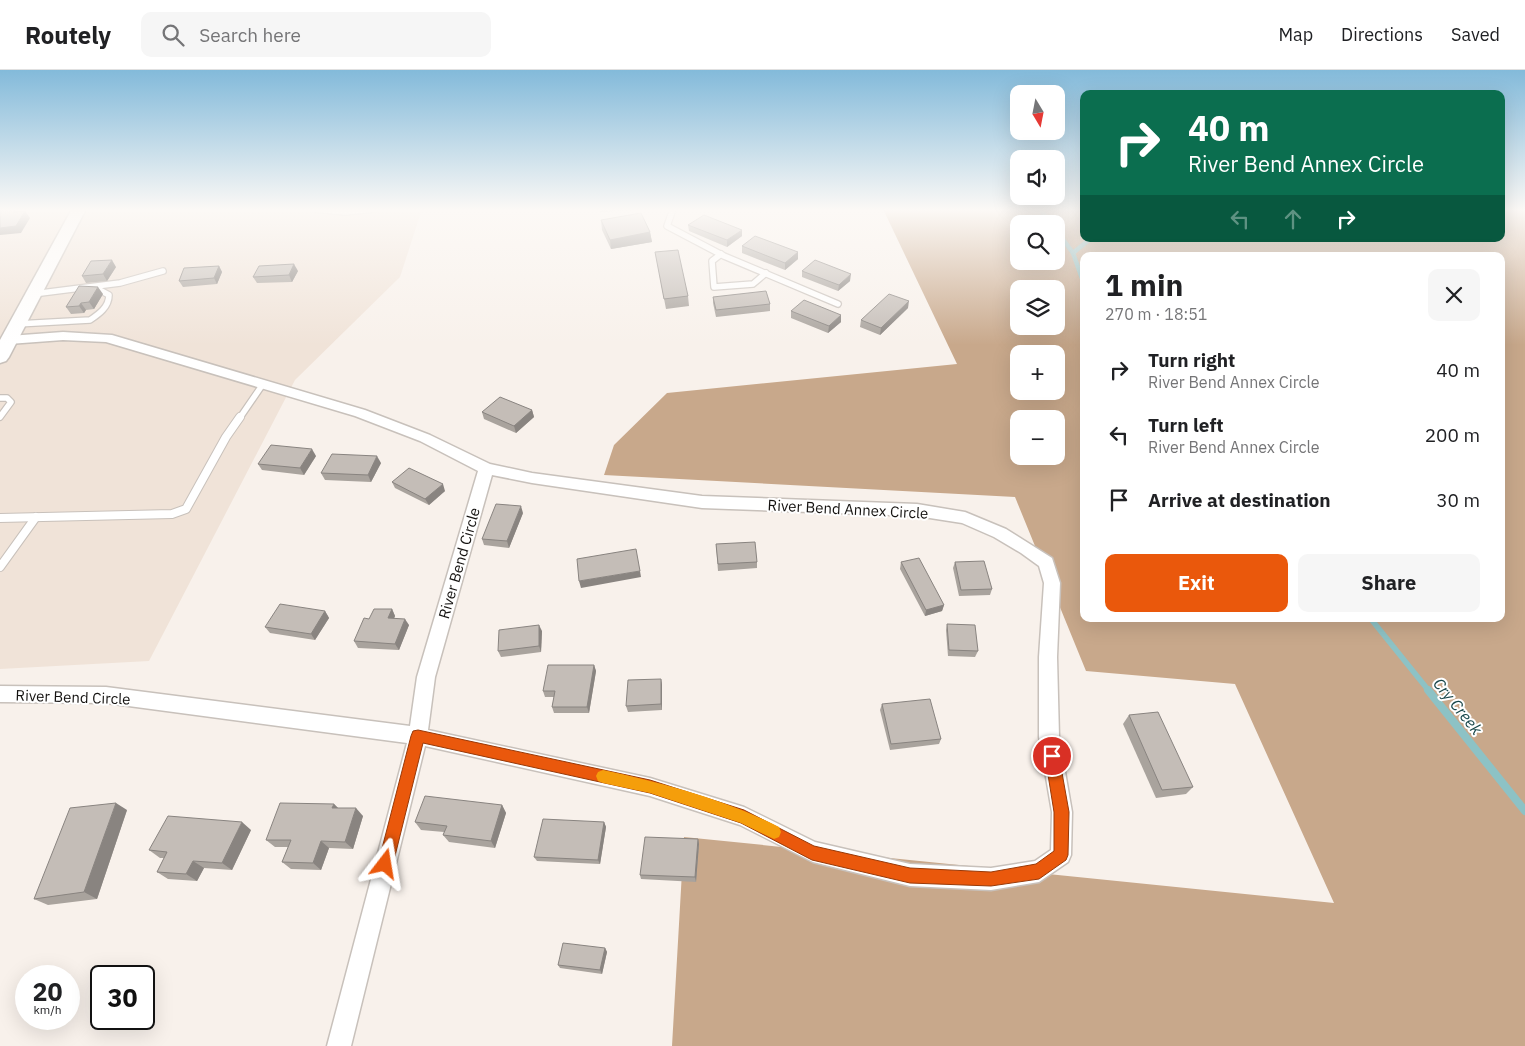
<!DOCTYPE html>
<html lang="en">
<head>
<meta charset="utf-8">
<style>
	:root { --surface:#fff; --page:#f6f6f6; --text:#202124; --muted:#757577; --line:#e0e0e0; --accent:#ea580c }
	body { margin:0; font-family:"IBM Plex Sans",sans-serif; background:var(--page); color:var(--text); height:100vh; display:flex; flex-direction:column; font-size:19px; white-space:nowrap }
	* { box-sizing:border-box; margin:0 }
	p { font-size:16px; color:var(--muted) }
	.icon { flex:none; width:28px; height:28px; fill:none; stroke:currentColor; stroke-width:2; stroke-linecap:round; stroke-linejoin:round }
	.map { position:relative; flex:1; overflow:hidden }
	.sheet { position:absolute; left:1080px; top:182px; width:425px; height:370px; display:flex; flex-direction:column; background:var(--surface); border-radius:10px; box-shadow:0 5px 20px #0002 }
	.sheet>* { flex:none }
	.hud { position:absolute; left:1080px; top:20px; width:425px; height:152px; border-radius:10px; box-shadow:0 5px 20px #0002; background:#0b6e4f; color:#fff; overflow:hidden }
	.needle { width:32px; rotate:170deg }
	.fabs { position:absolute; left:1010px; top:15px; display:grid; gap:10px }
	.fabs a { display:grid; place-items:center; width:55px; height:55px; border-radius:10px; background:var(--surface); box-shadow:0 5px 20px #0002; font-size:25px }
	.speed { position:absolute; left:15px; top:895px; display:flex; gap:10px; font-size:25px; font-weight:700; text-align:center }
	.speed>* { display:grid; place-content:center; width:65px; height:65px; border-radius:50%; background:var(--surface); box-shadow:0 5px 20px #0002; line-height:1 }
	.speed small { font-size:12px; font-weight:400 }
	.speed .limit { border:2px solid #111; border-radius:8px; background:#fff; color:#111 }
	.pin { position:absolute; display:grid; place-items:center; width:42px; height:42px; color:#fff; margin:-21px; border:2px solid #fff; border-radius:50%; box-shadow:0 1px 5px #0007 }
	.me { position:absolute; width:55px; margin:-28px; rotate:14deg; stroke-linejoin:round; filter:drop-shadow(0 0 4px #0008) }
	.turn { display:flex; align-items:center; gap:18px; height:105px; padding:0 25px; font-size:22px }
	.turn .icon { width:65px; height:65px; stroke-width:2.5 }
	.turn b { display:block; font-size:35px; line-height:42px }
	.lanes { display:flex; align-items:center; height:48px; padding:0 25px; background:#0003; justify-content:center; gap:25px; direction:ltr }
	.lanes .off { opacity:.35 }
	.round { display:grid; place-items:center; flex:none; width:52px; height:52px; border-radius:10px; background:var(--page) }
	.head { display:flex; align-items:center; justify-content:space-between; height:85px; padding:0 25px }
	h1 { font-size:30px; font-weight:700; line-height:38px }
	.cta { display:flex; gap:10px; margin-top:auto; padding:10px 25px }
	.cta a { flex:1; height:58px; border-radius:10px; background:var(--accent); color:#fff; font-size:20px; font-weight:700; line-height:58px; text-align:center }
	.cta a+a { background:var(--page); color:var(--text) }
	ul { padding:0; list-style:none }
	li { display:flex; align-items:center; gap:15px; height:65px; padding:0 25px }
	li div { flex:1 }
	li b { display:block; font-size:19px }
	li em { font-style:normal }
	header { display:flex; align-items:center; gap:30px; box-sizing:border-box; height:70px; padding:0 25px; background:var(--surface); border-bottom:1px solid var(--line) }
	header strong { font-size:24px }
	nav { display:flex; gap:28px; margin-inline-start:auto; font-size:18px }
	.search { width:350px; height:45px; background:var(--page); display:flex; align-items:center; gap:12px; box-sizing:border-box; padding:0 18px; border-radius:10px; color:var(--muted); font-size:19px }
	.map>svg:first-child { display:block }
</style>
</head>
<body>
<header>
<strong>Routely</strong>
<div class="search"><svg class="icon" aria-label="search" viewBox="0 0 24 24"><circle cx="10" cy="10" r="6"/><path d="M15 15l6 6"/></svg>Search here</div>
<nav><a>Map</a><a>Directions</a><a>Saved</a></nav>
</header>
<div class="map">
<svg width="1525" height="976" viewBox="0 0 1525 976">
	<rect width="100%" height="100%" fill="#f8f1eb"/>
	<path fill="#f0e3d8" d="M 0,139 L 422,139 L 400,207 L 295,310 L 149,591 L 0,599 Z"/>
	<path fill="#c8a88b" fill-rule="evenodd" d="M 883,139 L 1084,139 L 1084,169 L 1501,169 L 1501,139 L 1525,139 L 1525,976 L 672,976 L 684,767 L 1334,833 L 1235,614 L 1086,601 L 1015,427 L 604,405 L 614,375 L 667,323 L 957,294 ZM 1019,154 L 1056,154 L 1056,191 L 1019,191 ZM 1084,186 L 1501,186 L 1501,549 L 1084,549 ZM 1019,219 L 1056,219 L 1056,256 L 1019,256 ZM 1019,284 L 1056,284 L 1056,321 L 1019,321 ZM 1019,349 L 1056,349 L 1056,386 L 1019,386 Z"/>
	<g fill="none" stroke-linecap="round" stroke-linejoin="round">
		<g stroke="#8dc2c5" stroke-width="4.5">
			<path d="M 1040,139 L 1051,154"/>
			<path d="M 1056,160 L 1073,183 L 1084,214"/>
			<path d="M 1073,183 L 1090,169"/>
		</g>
		<path stroke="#8dc2c5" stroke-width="5.5" d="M 1371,549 L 1429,621"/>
		<path stroke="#8dc2c5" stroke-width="8" d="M 1428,620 L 1525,741"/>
		<defs>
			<g id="lane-far1">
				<path d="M 315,139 L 345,142 L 374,139"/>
				<path d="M 673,139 L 667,156 L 724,186 L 838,234"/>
				<path d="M 721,184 L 712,191 L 714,217 L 753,214 L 766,203"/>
				<path d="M 33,224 L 120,213 L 163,201"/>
				<path d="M 17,254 L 90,250 C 99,244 109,237 109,225 L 94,217"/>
				<path d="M 0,328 L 7,328 L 11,332 L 0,347"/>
				<path d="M 239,349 L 263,314"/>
			</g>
			<g id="lane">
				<path d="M 0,448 L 172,444 L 186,439 L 226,367 L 240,347"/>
				<path d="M 0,497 L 36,447"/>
			</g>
			<path id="street" d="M 63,262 L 112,265 L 365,340 L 430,365 L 490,394 L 532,403 L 702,426 L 917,434 L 965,442 L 1006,459 L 1052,488 L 1060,513 L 1057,587 L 1059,667 L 1072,742 L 1071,785 L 1068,792 L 1039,812 L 991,820 L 910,816 L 813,792 L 740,755 L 650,726 L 425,676 L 351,976 L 327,976 L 407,673 L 106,633 L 0,632 L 0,616 L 106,617 L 410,656 L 417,607 L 478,401 L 420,371 L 355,346 L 106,272 L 63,270 L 9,274 L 3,270 L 9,266 ZM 492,405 L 532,413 L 702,438 L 917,446 L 962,453 L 994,467 L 1021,483 L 1039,496 L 1044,513 L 1039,587 L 1039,667 L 1052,742 L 1051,780 L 1035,791 L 991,798 L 910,794 L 815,772 L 744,737 L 650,708 L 428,660 L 435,607 Z"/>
			<path id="secondary" d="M 72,139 L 86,139 L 9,287 L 6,291 L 0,293 L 0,270 Z"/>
		</defs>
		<use href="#lane-far1" stroke="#c8c1bb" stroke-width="8"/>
		<use href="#lane" stroke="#c8c1bb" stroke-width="10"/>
		<use href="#street" stroke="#c8c1bb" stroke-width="3"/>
		<use href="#secondary" stroke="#c8c1bb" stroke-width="3"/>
		<use href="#lane-far1" stroke="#fff" stroke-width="5.5"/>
		<use href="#lane" stroke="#fff" stroke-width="8"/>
		<use href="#street" fill="#fff" fill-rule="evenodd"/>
		<use href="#secondary" fill="#fff" fill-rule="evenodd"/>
	</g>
	<g fill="#a9a39d">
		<path d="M 600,139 L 647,139 L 647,140 L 600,142 Z"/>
		<path d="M 601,150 L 650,162 L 652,172 L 611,179 L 602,160 Z"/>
		<path d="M 688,155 L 742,166 L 727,177 L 689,161 Z"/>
		<path d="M 742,176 L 798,182 L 798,189 L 785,200 L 742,183 Z"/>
		<path d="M 655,182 L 688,226 L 689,236 L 666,239 L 657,192 Z"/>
		<path d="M 219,196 L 222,202 L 217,214 L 183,217 L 179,211 Z"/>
		<path d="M 116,197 L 107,211 L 86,213 L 82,206 Z"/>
		<path d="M 298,201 L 292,212 L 257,213 L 253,207 Z"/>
		<path d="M 802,201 L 850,211 L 838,221 L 802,207 Z"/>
		<path d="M 103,224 L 94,239 L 86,240 L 84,243 L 71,244 L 66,237 Z"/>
		<path d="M 713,227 L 770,234 L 770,241 L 716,247 L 713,233 Z"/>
		<path d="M 908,238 L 880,265 L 860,257 L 861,250 Z"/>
		<path d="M 791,241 L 841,245 L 841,252 L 828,263 L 791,248 Z"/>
		<path d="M 532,340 L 534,347 L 516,363 L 484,349 L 482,342 Z"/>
		<path d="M 316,386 L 304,405 L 262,400 L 258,394 Z"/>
		<path d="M 381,393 L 371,412 L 325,410 L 321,403 Z"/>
		<path d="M 392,412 L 445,421 L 429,435 L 395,418 Z"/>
		<path d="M 523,443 L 509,478 L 484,475 L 482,469 Z"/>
		<path d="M 716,474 L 757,492 L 757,498 L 718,501 Z"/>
		<path d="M 901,492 L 944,535 L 942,541 L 925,546 L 900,499 Z"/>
		<path d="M 955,492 L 992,519 L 990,525 L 959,526 L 953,498 Z"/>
		<path d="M 392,539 L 395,546 L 394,548 L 409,555 L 399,580 L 358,578 L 354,571 L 369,549 Z"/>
		<path d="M 325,541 L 329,548 L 315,570 L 270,563 L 265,557 Z"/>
		<path d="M 947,554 L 978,581 L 975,587 L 948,586 L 946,560 Z"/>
		<path d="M 542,561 L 541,582 L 501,587 L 498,581 Z"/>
		<path d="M 594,595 L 596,601 L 589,643 L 554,643 L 552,637 L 554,627 L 545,627 L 543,621 Z"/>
		<path d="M 661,609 L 662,615 L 662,640 L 628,642 L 626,636 Z"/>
		<path d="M 882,634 L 941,669 L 939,674 L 890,680 L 880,640 Z"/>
		<path d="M 1129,645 L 1193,717 L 1186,724 L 1156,728 L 1123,654 Z"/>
		<path d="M 334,734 L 338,738 L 363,746 L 353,779 L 329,778 L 321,800 L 291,799 L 282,792 L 288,777 L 275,777 L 266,770 Z"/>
		<path d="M 502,735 L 506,743 L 495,778 L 449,772 L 443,765 L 444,762 L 421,760 L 415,752 Z"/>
		<path d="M 127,740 L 97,829 L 48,835 L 34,829 Z"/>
		<path d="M 604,752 L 606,757 L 600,794 L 537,791 L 534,787 Z"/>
		<path d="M 251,760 L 232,800 L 204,798 L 197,811 L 168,809 L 157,802 L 164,788 L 160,788 L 149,780 Z"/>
		<path d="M 698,769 L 699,774 L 696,812 L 641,809 L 640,805 Z"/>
		<path d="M 605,878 L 607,882 L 602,904 L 560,898 L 558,895 Z"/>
	</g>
	<g fill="#898480">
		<path d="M 25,141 L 30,148 L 21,163 L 0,165 L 0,158 Z"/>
		<path d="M 742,160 L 742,166 L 727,177 L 727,170 Z"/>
		<path d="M 650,162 L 652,172 L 611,179 L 610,170 Z"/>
		<path d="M 798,182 L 798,189 L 785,200 L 785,193 Z"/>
		<path d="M 112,190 L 116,197 L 107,211 L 103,204 Z"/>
		<path d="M 294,194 L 298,201 L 292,212 L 289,205 Z"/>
		<path d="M 219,196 L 222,202 L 217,214 L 214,208 Z"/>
		<path d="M 851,204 L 850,211 L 838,221 L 839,215 Z"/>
		<path d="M 98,217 L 103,224 L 94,239 L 89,232 Z"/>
		<path d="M 909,231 L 908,238 L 880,265 L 881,258 Z"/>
		<path d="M 81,233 L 86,240 L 84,243 L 79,236 Z"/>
		<path d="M 841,245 L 841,252 L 828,263 L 829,256 Z"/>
		<path d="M 532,340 L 534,347 L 516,363 L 514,356 Z"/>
		<path d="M 312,379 L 316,386 L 304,405 L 300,398 Z"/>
		<path d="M 377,386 L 381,393 L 371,412 L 368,405 Z"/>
		<path d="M 443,414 L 445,421 L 429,435 L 425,429 Z"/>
		<path d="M 521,436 L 523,443 L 509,478 L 507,471 Z"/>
		<path d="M 640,501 L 641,507 L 581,518 L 579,511 Z"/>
		<path d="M 944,535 L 942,541 L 925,546 L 926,540 Z"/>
		<path d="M 392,539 L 395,546 L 392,554 L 388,548 Z"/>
		<path d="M 325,541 L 329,548 L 315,570 L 311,564 Z"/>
		<path d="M 405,549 L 409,555 L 399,580 L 395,574 Z"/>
		<path d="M 539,555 L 542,561 L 541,582 L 539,576 Z"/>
		<path d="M 594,595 L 596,601 L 589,643 L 587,637 Z"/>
		<path d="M 661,609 L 662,615 L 662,640 L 661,634 Z"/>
		<path d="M 116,733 L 127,740 L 97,829 L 84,822 Z"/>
		<path d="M 334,734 L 341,741 L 332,738 Z"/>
		<path d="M 502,735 L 506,743 L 495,778 L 491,771 Z"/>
		<path d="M 356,738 L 363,746 L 353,779 L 345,772 Z"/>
		<path d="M 242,752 L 251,760 L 232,800 L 222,793 Z"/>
		<path d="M 604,752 L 606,757 L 600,794 L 598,790 Z"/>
		<path d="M 698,769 L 699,774 L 696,812 L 695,807 Z"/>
		<path d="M 321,771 L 329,778 L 321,800 L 313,793 Z"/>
		<path d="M 193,791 L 204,798 L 197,811 L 186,804 Z"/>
		<path d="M 605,878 L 607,882 L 602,904 L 600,900 Z"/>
	</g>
	<g fill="#c4bdb7" stroke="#898480">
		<path d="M 15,139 L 13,142 L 25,141 L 16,156 L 0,158 L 0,140 Z"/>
		<path d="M 641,143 L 650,162 L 610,170 L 601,150 Z"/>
		<path d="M 704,145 L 742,160 L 727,170 L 688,155 Z"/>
		<path d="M 755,166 L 798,182 L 785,193 L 742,176 Z"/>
		<path d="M 678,180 L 688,226 L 664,229 L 655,182 Z"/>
		<path d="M 112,190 L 103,204 L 82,206 L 91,191 Z"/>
		<path d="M 815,190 L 851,204 L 839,215 L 802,201 Z"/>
		<path d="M 294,194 L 289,205 L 253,207 L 259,196 Z"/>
		<path d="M 219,196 L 214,208 L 179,211 L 184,198 Z"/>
		<path d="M 79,216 L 98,217 L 89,232 L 81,233 L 79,236 L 66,237 Z"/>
		<path d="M 766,221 L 770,234 L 716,240 L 713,227 Z"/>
		<path d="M 889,224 L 909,231 L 881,258 L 861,250 Z"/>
		<path d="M 804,230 L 841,245 L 829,256 L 791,241 Z"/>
		<path d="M 500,327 L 532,340 L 514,356 L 482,342 Z"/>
		<path d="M 271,375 L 312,379 L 300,398 L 258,394 Z"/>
		<path d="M 332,384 L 377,386 L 368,405 L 321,403 Z"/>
		<path d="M 409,398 L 443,414 L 425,429 L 392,412 Z"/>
		<path d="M 496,434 L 521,436 L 507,471 L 482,469 Z"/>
		<path d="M 755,472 L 757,492 L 718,494 L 716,474 Z"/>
		<path d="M 636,479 L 640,501 L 579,511 L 577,489 Z"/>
		<path d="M 919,488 L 944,535 L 926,540 L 901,492 Z"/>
		<path d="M 984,491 L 992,519 L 961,520 L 955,492 Z"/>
		<path d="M 280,534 L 325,541 L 311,564 L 265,557 Z"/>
		<path d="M 374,539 L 392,539 L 388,548 L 405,549 L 395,574 L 354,571 L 364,548 L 369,549 Z"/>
		<path d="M 947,554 L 975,555 L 978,581 L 949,580 Z"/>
		<path d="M 539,555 L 539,576 L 498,581 L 499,560 Z"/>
		<path d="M 548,595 L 594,595 L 587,637 L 552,637 L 555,621 L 543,621 Z"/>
		<path d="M 661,609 L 661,634 L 626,636 L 628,610 Z"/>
		<path d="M 930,629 L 941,669 L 891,674 L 882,634 Z"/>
		<path d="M 1158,642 L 1193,717 L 1162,720 L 1129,645 Z"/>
		<path d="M 425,726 L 502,735 L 491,771 L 443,765 L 447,756 L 415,752 Z"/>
		<path d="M 116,733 L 84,822 L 34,829 L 70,738 Z"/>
		<path d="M 280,733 L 334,734 L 332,738 L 356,738 L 345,772 L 321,771 L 313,793 L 282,792 L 291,770 L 266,770 Z"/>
		<path d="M 168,746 L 242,752 L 222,793 L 193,791 L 186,804 L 157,802 L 167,782 L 149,780 Z"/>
		<path d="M 543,749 L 604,752 L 598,790 L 534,787 Z"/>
		<path d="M 645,767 L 698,769 L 695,807 L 640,805 Z"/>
		<path d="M 563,873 L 605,878 L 600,900 L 558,895 Z"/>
	</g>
	<linearGradient id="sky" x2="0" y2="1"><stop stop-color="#83bada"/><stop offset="0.51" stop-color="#fcf9f6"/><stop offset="1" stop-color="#fcf9f6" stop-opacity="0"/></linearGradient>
	<rect width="1525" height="275" fill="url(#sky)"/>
	<path fill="#ea580c" stroke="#983908" d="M 418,660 L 650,710 L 744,740 L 814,776 L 910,798 L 991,802 L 1036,794 L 1054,781 L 1054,742 L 1045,686 L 1047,681 L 1052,679 L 1057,681 L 1059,686 L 1069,742 L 1068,785 L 1066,790 L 1039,809 L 991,816 L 910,813 L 812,790 L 741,753 L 650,723 L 423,673 L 393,794 L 391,799 L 385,801 L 380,799 L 378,794 L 411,666 L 413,661 Z"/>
	<path fill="#f59e0b" d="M 603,700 C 663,713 724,729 779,757 L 781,762 L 779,767 L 774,769 L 741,753 L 650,723 L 603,713 L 598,711 L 596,706 L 598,702 Z"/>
	<g text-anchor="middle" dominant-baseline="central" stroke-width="4" stroke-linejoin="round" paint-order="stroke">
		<g font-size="15" fill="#151311" stroke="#fff">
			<text transform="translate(848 439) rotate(3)">River Bend Annex Circle</text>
			<text transform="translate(459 493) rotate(-74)">River Bend Circle</text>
			<text transform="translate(73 627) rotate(2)">River Bend Circle</text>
		</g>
		<g font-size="16" font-style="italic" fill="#18474a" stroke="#fff">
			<text transform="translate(1458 636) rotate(51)">Cry Creek</text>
		</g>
	</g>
</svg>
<div class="fabs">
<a><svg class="needle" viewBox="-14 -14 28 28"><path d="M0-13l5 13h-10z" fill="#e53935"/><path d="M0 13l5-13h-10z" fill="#757577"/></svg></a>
<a><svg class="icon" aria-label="sound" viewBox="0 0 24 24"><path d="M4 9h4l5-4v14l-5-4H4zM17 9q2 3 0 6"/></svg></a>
<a><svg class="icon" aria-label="search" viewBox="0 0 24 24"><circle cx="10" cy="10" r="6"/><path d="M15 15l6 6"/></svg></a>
<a><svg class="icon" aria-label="layers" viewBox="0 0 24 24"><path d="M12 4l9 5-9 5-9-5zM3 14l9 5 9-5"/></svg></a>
<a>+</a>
<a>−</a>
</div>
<div class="speed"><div>20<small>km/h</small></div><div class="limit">30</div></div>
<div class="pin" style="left:1052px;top:686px;background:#d93025"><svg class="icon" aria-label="arrive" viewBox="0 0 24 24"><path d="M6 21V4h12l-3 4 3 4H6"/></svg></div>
<svg class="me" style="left:385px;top:794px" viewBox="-20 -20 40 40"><path d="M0-17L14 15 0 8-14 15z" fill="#ea580c" stroke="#fff" stroke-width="4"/></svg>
<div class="hud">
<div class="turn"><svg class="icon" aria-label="right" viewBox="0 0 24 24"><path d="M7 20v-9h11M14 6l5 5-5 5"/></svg><div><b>40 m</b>River Bend Annex Circle</div></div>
<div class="lanes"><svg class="icon off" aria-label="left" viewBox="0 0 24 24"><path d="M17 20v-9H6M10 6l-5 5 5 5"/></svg><svg class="icon off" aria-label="ahead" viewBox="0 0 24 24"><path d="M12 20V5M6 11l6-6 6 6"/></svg><svg class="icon" aria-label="right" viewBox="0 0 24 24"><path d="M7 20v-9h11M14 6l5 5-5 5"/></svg></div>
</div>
<section class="sheet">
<div class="head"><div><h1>1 min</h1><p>270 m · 18:51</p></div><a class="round"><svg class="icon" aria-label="close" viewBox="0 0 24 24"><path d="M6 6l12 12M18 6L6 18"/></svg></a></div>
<ul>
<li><svg class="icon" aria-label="right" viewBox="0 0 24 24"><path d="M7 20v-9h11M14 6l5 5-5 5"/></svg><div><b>Turn right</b><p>River Bend Annex Circle</p></div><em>40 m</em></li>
<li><svg class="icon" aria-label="left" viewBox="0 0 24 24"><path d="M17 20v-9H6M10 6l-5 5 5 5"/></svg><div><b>Turn left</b><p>River Bend Annex Circle</p></div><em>200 m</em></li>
<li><svg class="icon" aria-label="arrive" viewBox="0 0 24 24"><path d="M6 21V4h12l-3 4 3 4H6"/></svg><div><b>Arrive at destination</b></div><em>30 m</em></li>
</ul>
<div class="cta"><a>Exit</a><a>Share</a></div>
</section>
</div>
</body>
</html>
